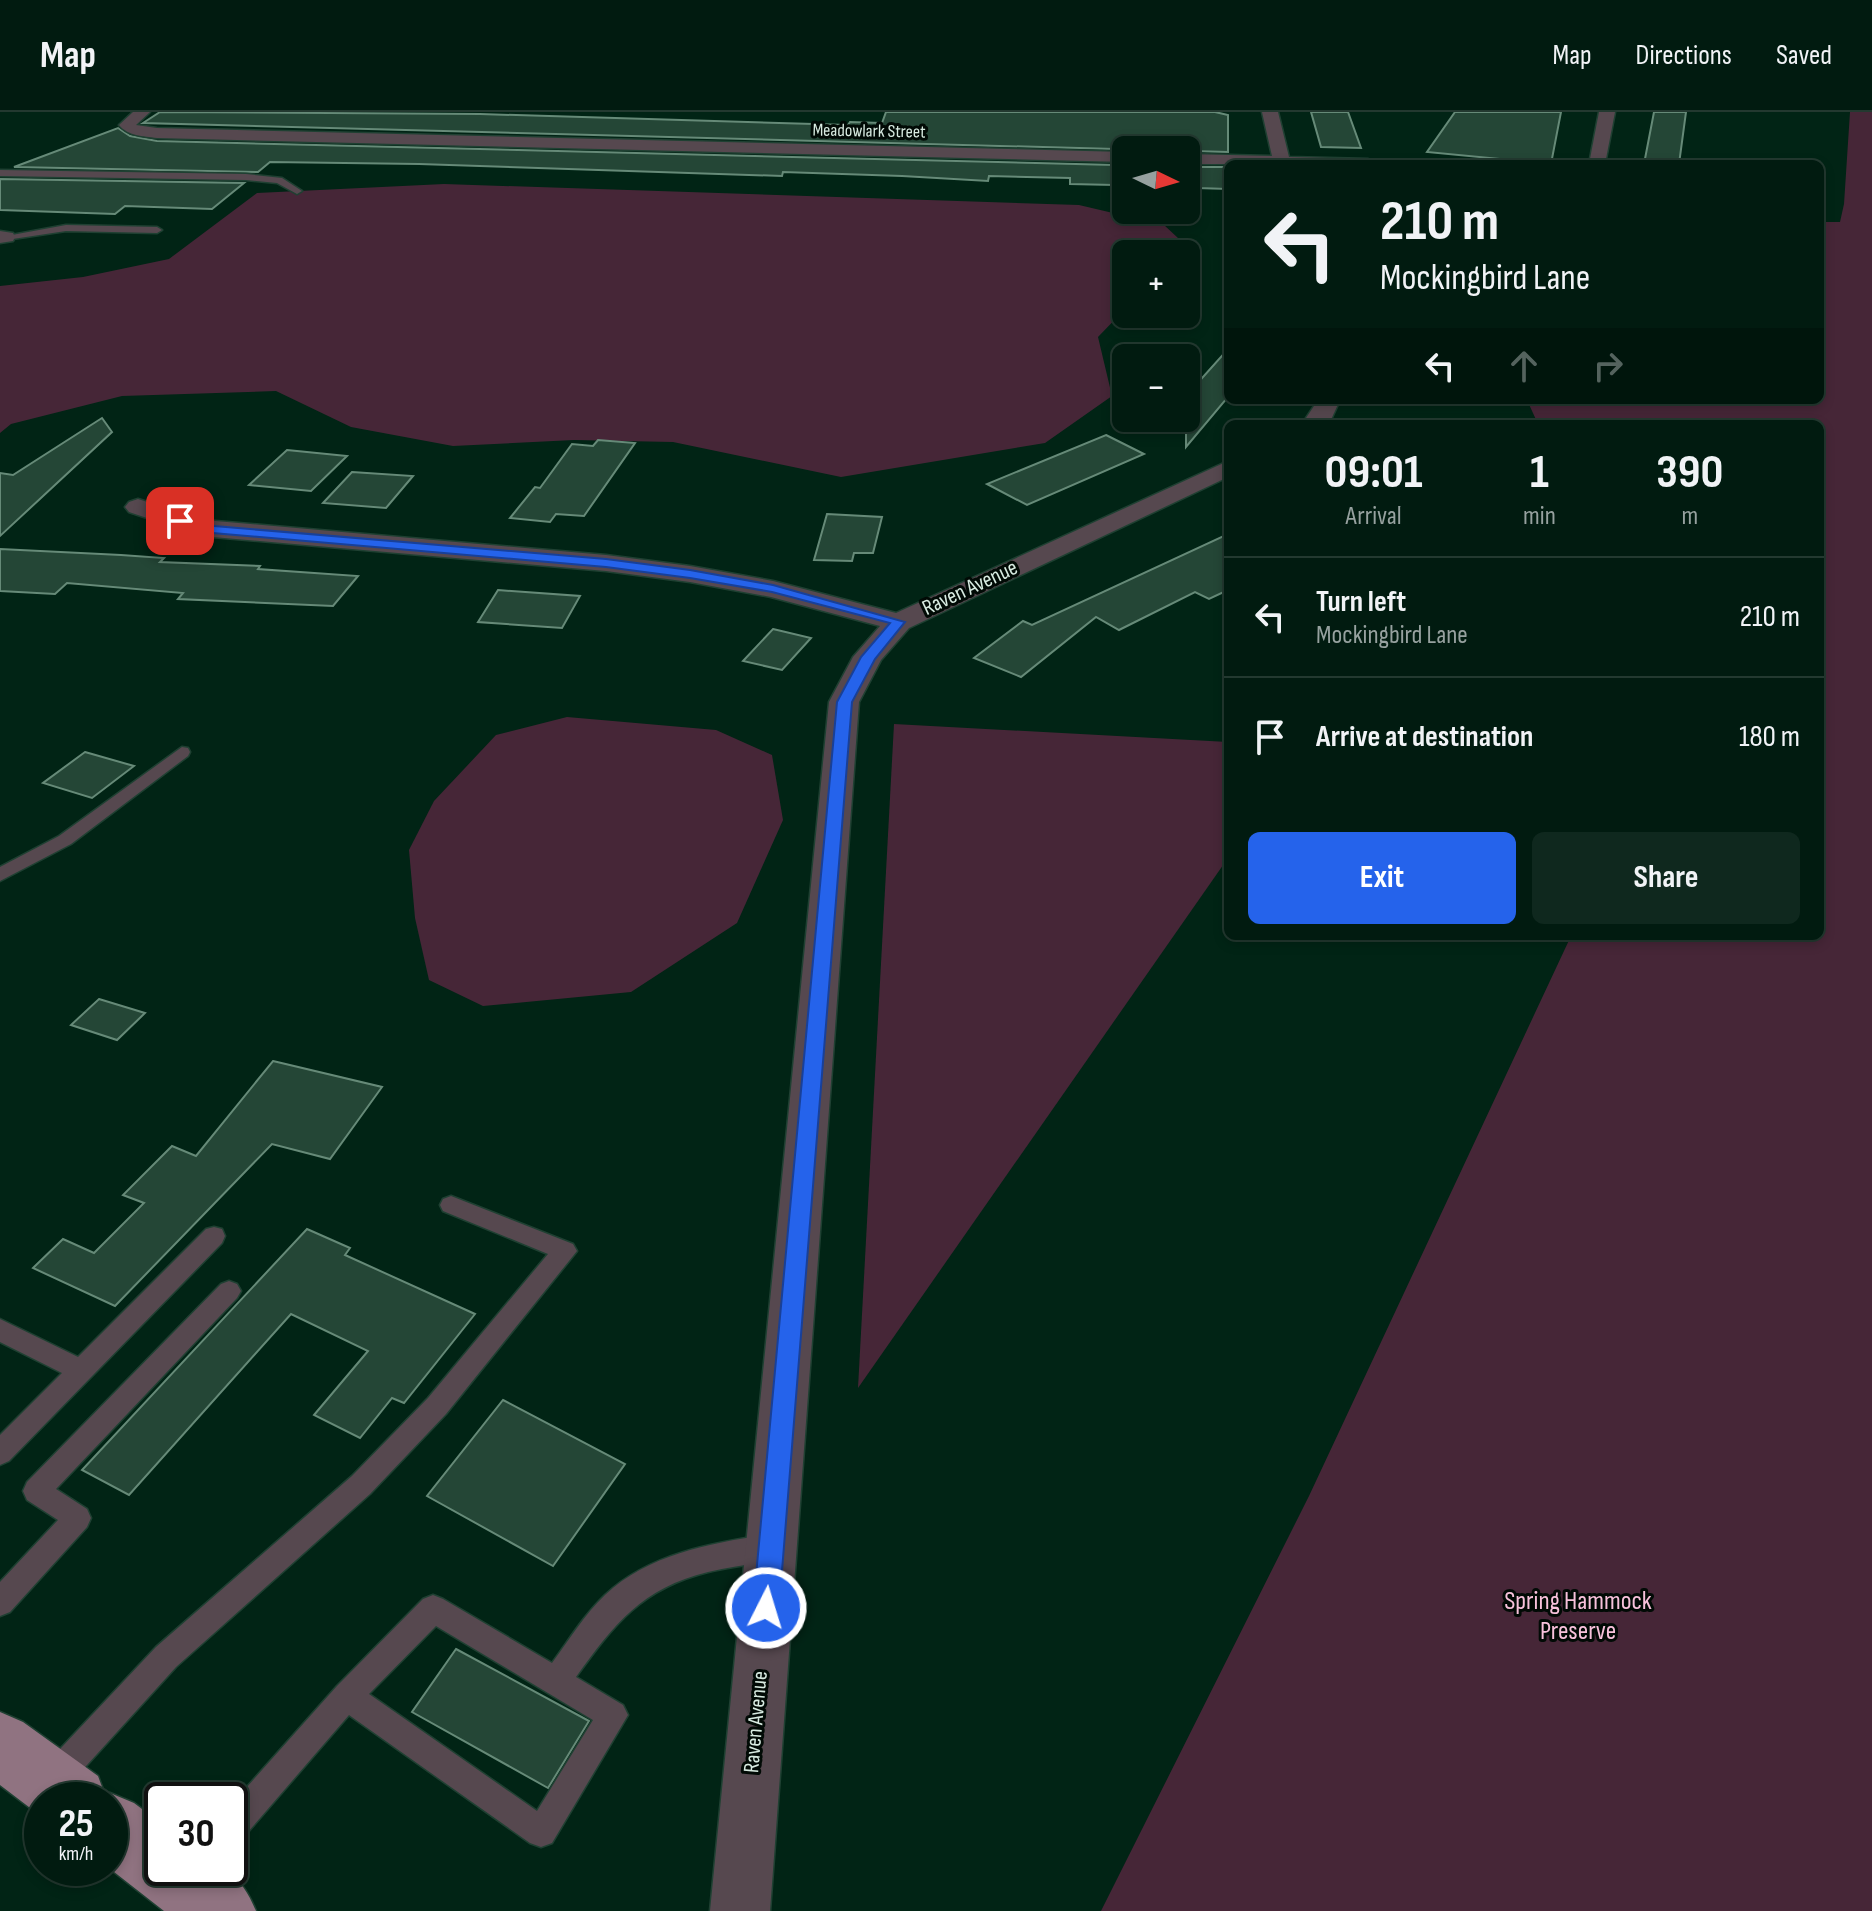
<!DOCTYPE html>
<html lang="en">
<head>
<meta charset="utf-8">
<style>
	:root { --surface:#011b10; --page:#0f281e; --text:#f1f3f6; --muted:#96a19f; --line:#233930; --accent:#2563eb }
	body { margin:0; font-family:"Sofia Sans Condensed",sans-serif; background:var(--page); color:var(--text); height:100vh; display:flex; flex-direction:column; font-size:30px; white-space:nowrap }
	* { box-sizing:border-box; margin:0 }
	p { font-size:26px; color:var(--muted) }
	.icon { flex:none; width:44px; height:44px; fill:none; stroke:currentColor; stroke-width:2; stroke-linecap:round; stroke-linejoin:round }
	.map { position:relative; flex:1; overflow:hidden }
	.details { position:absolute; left:1224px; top:308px; width:600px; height:520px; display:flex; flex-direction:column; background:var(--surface); border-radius:12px; box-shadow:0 4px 12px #0003,0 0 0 2px var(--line) }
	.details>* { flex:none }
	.top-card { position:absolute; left:1224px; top:48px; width:600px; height:244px; border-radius:12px; box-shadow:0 4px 12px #0003,0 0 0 2px var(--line); background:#011b10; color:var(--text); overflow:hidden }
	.needle { width:52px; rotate:95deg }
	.controls { position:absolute; left:1112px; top:24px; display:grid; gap:16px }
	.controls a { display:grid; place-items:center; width:88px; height:88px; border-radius:12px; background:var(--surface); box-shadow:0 4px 12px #0003,0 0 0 2px var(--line); font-size:40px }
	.speed { position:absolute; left:24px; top:1670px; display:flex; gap:16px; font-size:40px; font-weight:700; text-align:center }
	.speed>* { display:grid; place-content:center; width:104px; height:104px; border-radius:50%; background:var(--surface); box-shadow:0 4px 12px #0003,0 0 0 2px var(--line); line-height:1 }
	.speed small { font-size:20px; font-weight:400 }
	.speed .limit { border:4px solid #111; border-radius:12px; background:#fff; color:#111 }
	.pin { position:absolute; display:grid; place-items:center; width:68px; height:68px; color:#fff; margin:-34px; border-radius:16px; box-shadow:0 4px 12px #0006 }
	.me { position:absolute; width:88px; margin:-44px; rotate:5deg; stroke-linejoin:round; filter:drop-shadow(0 0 6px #0008) }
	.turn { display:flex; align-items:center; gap:28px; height:168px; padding:0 24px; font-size:36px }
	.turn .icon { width:104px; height:104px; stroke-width:2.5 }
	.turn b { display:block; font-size:56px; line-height:68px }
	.lanes { display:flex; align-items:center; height:76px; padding:0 24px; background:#0003; justify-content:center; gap:40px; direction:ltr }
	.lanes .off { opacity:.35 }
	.eta { display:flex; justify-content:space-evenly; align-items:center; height:136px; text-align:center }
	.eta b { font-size:48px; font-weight:700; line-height:56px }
	.button { display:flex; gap:16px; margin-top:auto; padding:16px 24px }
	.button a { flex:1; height:92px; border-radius:12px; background:var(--accent); color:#fff; font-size:32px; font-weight:700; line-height:92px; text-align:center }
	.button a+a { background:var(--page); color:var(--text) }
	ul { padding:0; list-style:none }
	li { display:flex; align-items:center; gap:24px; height:120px; padding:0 24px; border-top:2px solid var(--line) }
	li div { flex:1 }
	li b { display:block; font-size:30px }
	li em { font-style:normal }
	header { display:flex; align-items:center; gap:48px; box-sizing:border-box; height:112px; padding:0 40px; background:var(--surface); border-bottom:2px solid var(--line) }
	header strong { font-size:38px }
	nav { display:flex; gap:44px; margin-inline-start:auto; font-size:28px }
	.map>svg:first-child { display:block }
</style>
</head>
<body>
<header>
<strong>Map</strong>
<nav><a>Map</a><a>Directions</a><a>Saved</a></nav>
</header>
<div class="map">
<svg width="1872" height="1799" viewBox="0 0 1872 1799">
	<rect width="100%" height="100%" fill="#012415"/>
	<g fill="#462637">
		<path d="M 1850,0 L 1872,0 L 1872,1799 L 1101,1799 L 1309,1384 L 1571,824 L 1820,824 L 1820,312 L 1538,312 L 1527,288 L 1820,288 L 1820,110 L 1840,110 L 1844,92 Z"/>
		<path d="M 444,72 L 1079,93 L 1164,113 L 1192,139 L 1186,167 L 1186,142 L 1126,142 L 1126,196 L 1098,225 L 1112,284 L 1045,331 L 841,365 L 673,330 L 574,328 L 453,334 L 351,315 L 276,279 L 122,284 L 11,312 L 0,321 L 0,174 L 83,165 L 169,147 L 257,81 Z"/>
		<path d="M 567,605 L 716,618 L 772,643 L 783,708 L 737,811 L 631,880 L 483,894 L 429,868 L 415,806 L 409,738 L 434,689 L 496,623 Z"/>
		<path d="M 894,612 L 1228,630 L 1228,746 L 858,1276 Z"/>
	</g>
	<g fill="#244636" stroke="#668a78" stroke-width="2">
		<path d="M 160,0 L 480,2 L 848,13 L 850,10 L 882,11 L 886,0 L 1215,0 L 1228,3 L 1228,40 L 1193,39 L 1193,32 L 1115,30 L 1115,37 L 143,11 Z"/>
		<path d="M 1311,0 L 1348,0 L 1361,36 L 1321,35 Z"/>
		<path d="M 1455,0 L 1561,0 L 1551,52 L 1427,40 Z"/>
		<path d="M 1654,0 L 1686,0 L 1679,52 L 1644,52 Z"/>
		<path d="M 118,16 L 130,24 L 157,29 L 1115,53 L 1114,73 L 1070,72 L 1070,66 L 989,64 L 988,69 L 902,64 L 783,60 L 782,64 L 419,52 L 270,50 L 258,60 L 14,55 Z"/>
		<path d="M 1195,55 L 1228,55 L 1228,77 L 1197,76 Z"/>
		<path d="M 0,67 L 244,71 L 212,97 L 125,94 L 115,102 L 0,98 Z"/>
		<path d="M 1228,237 L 1228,285 L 1186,335 L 1186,284 Z"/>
		<path d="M 102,306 L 112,320 L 0,424 L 0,361 L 13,363 Z"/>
		<path d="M 1106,323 L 1144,342 L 1027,393 L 987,372 Z"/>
		<path d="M 598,328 L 635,331 L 584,404 L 556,402 L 550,410 L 510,406 L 535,375 L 540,376 L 572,332 L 593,334 Z"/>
		<path d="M 287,338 L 347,344 L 311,379 L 249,373 Z"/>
		<path d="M 352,360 L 413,364 L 386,396 L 323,391 Z"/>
		<path d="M 827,402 L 882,405 L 873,441 L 854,441 L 852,449 L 814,448 Z"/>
		<path d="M 1228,422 L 1228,478 L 1209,487 L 1195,480 L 1119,518 L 1096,505 L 1021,565 L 974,546 L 1023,509 L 1032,513 Z"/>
		<path d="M 0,437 L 121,443 L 164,446 L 160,450 L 260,454 L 258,457 L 358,464 L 333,494 L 178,487 L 183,481 L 67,471 L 55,482 L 0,479 Z"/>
		<path d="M 498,478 L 580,484 L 562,516 L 478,510 Z"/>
		<path d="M 773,517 L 811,526 L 782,558 L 743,549 Z"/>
		<path d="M 85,640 L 134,654 L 92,686 L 43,671 Z"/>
		<path d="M 99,887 L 145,901 L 117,928 L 71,913 Z"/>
		<path d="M 273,949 L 382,975 L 330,1047 L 272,1032 L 115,1194 L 33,1156 L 63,1127 L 94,1141 L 144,1091 L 123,1083 L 172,1034 L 196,1044 Z"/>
		<path d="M 307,1117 L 350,1136 L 345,1143 L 475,1202 L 404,1291 L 392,1286 L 360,1326 L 314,1303 L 368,1239 L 291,1202 L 129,1383 L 82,1358 Z"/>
		<path d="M 503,1288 L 625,1352 L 553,1454 L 427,1384 Z"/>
		<path d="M 456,1537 L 589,1609 L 548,1676 L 412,1600 Z"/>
	</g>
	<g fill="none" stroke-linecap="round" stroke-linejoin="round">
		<defs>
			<g id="service">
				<path d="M 0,58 L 246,62 L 282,66 L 302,79 L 297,82 L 277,71 L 246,68 L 0,64 Z"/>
				<path d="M 66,113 L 157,115 L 162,118 L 157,121 L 66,119 L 6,128 L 1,125 Z"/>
				<path d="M 182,635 L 188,636 L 190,640 L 188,644 L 71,732 L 0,769 L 0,755 L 59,724 Z"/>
				<path d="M 451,1084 L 573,1132 L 577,1139 L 446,1302 L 370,1382 L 176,1555 L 67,1675 L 56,1679 L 45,1675 L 41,1664 L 45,1653 L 156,1535 L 352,1364 L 428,1286 L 548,1142 L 443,1099 L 440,1093 L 443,1087 Z"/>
				<path d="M 214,1115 L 222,1117 L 225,1124 L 222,1131 L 9,1349 L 0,1353 L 0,1323 L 62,1261 L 0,1230 L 0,1207 L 78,1245 L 206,1117 Z"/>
				<path d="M 229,1169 L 237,1172 L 241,1179 L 237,1186 L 56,1377 L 87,1397 L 91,1406 L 87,1415 L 10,1500 L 0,1504 L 0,1470 L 58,1408 L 27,1388 L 23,1379 L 27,1370 L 221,1172 Z"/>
				<path d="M 771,1422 L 781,1426 L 785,1435 L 781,1444 C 758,1453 732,1454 708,1460 C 642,1476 614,1512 576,1565 L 623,1593 L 628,1603 L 552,1731 L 541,1735 L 530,1731 L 349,1603 L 241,1728 L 230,1732 L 230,1694 L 337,1574 L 423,1487 L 433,1483 L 443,1487 L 552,1551 C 569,1528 584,1503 605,1483 C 650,1441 713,1431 771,1422 ZM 436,1514 L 593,1608 L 537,1699 L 369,1582 Z"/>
			</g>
			<g id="minor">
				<path d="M 133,0 L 150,0 L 136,13 L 157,16 L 1126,40 L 1126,50 L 157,26 C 143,24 128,24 119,13 Z"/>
				<path d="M 1262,0 L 1278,0 L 1289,45 L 1368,47 L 1376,52 L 1186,52 L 1186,42 L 1272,44 Z"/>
				<path d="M 1599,0 L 1615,0 L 1605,52 L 1589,52 Z"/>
				<path d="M 0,119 L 13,121 L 15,125 L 13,129 L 0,131 Z"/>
				<path d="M 1318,288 L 1340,288 L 1329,312 L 1302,312 Z"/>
				<path d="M 1228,349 L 1228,365 L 909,516 L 881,548 L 859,590 L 770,1799 L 710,1799 L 829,590 L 853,545 L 880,514 L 771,485 L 690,470 L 606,459 L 201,424 L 129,400 L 125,395 L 129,390 L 138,387 L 204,408 L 606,443 L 690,454 L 773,469 L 896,501 Z"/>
			</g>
			<path id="primary" d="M 0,1600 L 23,1610 L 98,1664 L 105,1683 L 110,1681 L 134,1691 L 162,1712 L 162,1756 C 212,1756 234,1746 256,1799 L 164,1799 L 109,1756 L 110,1688 L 42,1688 L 42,1705 L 0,1673 Z"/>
		</defs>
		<use href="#service" stroke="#1f4032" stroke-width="3"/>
		<use href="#minor" stroke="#1f4032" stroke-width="3"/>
		<use href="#primary" stroke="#1f4032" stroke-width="3"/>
		<use href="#service" fill="#56484f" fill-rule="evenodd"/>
		<use href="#minor" fill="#56484f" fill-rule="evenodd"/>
		<use href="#primary" fill="#907381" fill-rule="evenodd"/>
	</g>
	<path fill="#2563eb" stroke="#184099" stroke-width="2" d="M 180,405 L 202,413 L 606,447 L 690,458 L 773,473 L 905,510 L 875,547 L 852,590 L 779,1496 L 775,1505 L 766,1509 L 757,1505 L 753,1496 L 837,590 L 861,545 L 890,511 L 772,480 L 690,466 L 606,455 L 201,420 L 175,412 L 174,409 Z"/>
	<g text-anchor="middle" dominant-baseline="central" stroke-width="6" stroke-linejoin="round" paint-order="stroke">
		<g font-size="18" fill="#d8ebe1" stroke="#010a05">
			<text transform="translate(869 19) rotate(1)">Meadowlark Street</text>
		</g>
		<g font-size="22" fill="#d8ebe1" stroke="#010a05">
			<text transform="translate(970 476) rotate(-25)">Raven Avenue</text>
			<text transform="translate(756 1610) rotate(-85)">Raven Avenue</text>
		</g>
		<g font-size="26" fill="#f7c1db" stroke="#010a05">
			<text x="1578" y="1489">Spring Hammock<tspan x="1578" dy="30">Preserve</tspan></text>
		</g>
	</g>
</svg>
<div class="controls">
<a><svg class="needle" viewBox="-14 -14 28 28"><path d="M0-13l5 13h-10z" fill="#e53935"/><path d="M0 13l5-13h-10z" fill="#96a19f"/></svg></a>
<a>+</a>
<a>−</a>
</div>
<div class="speed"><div>25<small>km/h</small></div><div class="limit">30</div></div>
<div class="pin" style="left:180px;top:409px;background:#d93025"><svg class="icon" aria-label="arrive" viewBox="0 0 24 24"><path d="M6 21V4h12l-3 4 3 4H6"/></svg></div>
<svg class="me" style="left:766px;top:1496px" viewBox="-20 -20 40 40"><circle r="17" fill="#2563eb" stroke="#fff" stroke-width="3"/><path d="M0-11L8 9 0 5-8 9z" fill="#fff"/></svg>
<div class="top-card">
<div class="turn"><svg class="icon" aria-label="left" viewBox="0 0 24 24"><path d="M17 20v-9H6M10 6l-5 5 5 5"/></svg><div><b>210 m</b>Mockingbird Lane</div></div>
<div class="lanes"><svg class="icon" aria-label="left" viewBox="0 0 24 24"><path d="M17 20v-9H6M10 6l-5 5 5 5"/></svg><svg class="icon off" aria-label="ahead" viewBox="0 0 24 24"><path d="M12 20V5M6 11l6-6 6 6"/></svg><svg class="icon off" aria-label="right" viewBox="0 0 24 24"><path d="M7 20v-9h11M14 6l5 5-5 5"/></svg></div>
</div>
<section class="details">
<div class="eta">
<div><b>09:01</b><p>Arrival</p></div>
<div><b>1</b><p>min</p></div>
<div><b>390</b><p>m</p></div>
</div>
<ul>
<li><svg class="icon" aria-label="left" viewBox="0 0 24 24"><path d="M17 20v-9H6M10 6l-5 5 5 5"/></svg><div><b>Turn left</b><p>Mockingbird Lane</p></div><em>210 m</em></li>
<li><svg class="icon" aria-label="arrive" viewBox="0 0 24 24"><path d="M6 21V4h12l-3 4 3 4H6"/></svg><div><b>Arrive at destination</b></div><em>180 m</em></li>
</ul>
<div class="button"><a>Exit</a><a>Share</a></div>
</section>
</div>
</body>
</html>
